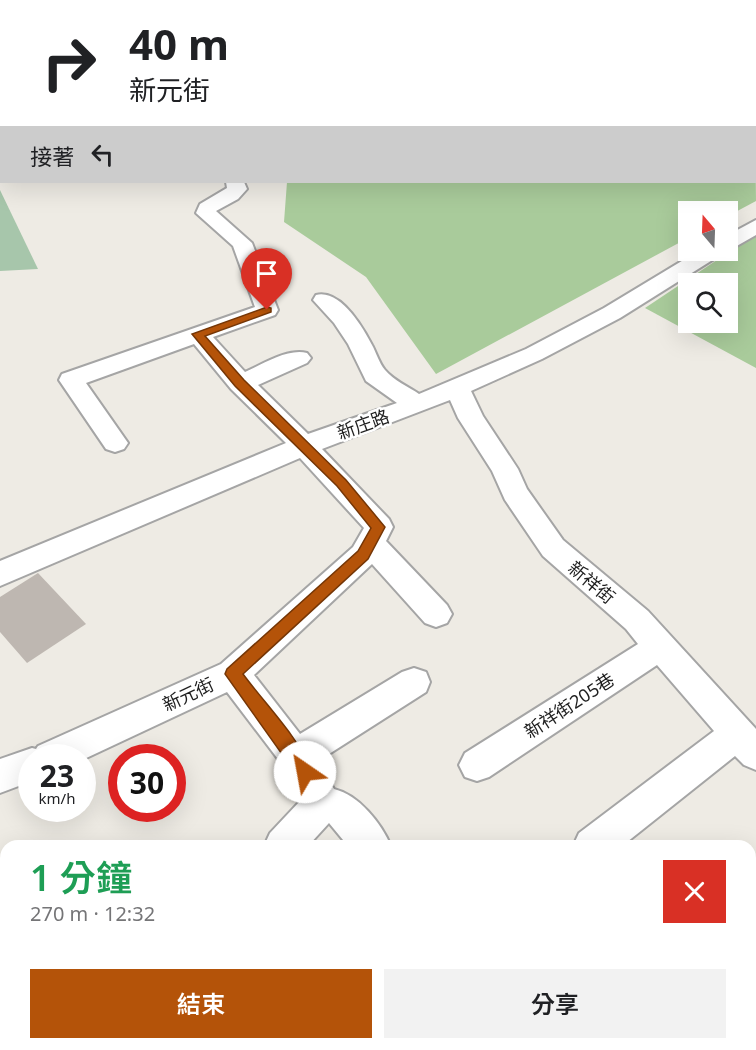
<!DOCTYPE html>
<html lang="zh-TW">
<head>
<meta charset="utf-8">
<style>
	:root { --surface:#fff; --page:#f2f2f2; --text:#202124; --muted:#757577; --accent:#b45309 }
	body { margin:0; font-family:"Noto Sans","Noto Sans TC",sans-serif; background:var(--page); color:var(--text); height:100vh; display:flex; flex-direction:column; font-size:22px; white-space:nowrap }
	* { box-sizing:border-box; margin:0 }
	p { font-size:20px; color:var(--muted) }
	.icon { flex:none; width:33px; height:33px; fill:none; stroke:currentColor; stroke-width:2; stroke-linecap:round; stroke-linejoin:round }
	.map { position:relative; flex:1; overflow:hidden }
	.sheet { position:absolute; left:0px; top:840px; width:756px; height:210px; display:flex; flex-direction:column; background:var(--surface); border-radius:18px 18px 0 0; box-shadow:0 6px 24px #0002 }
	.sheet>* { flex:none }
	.guide { position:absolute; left:0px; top:0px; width:756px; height:183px; box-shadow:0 6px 24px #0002; background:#fff; color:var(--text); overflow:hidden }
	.needle { width:39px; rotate:341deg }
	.fabs { position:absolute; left:678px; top:201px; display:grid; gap:12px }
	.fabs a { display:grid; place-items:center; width:60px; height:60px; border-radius:0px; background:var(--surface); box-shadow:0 6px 24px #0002; font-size:30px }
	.speed { position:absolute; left:18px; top:744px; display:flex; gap:12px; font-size:30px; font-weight:700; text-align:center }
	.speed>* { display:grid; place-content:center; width:78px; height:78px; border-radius:50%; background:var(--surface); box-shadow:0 6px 24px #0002; line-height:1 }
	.speed small { font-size:15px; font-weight:400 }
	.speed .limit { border:9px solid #d22; background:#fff; color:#111 }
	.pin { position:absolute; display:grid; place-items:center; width:51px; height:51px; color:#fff; margin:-62px -26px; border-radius:50% 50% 50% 0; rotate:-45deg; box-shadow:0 0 6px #0007 }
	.pin .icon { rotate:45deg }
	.me { position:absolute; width:66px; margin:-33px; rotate:327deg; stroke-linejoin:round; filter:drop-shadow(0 0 4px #0008) }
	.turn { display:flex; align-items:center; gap:21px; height:126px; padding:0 30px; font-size:27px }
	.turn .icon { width:78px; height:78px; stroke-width:2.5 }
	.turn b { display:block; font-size:42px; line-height:51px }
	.then { display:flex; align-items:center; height:57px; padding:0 30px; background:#0003; gap:12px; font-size:22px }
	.round { display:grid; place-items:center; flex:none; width:63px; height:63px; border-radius:0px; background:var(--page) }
	.summary { display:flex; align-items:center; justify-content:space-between; height:102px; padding:0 30px }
	h1 { font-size:36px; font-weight:600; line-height:45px; color:#1e9e55 }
	.cta { display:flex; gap:12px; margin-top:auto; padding:12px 30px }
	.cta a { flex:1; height:69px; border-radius:0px; background:var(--accent); color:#fff; font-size:24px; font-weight:600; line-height:69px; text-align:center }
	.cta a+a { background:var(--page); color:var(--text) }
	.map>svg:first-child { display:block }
</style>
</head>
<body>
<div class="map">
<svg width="756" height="1050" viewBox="0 0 756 1050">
	<rect width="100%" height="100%" fill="#eeebe4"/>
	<g fill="#a9cb9b" fill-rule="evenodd">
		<path d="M 755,121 L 756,201 L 728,216 L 728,212 L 688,212 L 688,238 L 436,374 L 366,277 L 284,222 L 287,182 L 754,182 Z"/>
		<path d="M 756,234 L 756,368 L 645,308 ZM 688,284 L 728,284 L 728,322 L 688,322 Z"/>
	</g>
	<path fill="#a7c6ab" d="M 0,190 L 38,269 L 0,271 Z"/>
	<path fill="#beb7b1" d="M 38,573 L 86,624 L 27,663 L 0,632 L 0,597 Z"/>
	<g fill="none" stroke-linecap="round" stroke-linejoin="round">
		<defs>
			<g id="minor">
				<path d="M 0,0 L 9,0 L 10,2 L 2,2 L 2,6 Z"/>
				<path d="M 33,0 L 51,0 L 31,2 Z"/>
				<path d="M 103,0 L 118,0 L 120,2 L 104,2 Z"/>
				<path d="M 154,0 L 172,0 L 152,2 Z"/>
				<path d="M 262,0 L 280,0 L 260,2 Z"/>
				<path d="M 350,0 L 366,0 L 368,2 L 351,2 Z"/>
				<path d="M 377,0 L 394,0 L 375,2 Z"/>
				<path d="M 446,0 L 462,0 L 464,2 L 447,2 Z"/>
				<rect x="754" y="106" width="2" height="11"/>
				<path d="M 226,182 L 244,182 L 247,189 L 238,199 L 216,211 L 252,243 L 278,310 L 275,315 L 213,337 L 245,372 C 263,364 288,348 307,353 L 311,358 L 307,363 L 258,385 L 308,434 L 397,403 L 366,381 L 348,344 L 334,323 L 313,300 L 316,295 C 340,289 362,326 372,345 C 376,352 379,363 385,370 C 393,380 409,387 419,394 L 526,349 L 604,308 L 700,250 L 725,250 L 722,254 L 620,318 L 542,359 L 471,391 L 483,416 L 518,469 L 527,489 L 563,540 L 648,611 L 756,729 L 756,770 L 744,765 L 735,756 L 622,846 L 573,846 L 579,833 L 714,731 L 657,665 L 489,777 L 477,781 L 465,777 L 459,765 L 465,753 L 638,644 L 626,629 L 543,556 L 505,500 L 492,471 L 458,418 L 450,400 L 322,449 L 389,519 L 393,527 L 386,541 L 447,605 L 452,614 L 447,623 L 436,627 L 425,623 L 372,564 L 254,675 L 300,734 L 402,672 L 414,668 L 426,672 L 430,682 L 426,692 L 318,761 L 334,789 C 359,795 381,823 391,846 L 348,846 L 329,823 L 308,846 L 264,846 L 270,833 L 301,800 L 284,767 L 227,692 L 82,760 L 82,758 L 32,758 L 32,781 L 0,793 L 0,759 L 32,748 L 36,749 L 38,746 L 221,664 L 353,547 L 364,528 L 300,458 L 0,586 L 0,561 L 286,443 L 231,389 L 194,344 L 86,383 L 128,443 L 124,449 L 115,452 L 106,449 L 59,380 L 62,374 L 255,307 L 233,246 L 196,213 L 200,204 L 227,188 Z"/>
				<path d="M 756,220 L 756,235 L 735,247 L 728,249 L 728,235 Z"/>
				<path d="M 0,877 L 6,880 L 6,937 L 0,934 Z"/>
				<path d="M 756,941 L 756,985 L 750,987 L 750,943 Z"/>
				<path d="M 6,971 L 6,1014 L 0,1017 L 0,974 Z"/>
				<path d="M 32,1044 L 76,1044 L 79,1050 L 35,1050 Z"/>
				<path d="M 189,1044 L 233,1044 L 236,1050 L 186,1050 Z"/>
				<path d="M 301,1044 L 350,1044 L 347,1050 L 298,1050 Z"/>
				<path d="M 497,1044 L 542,1044 L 545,1050 L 500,1050 Z"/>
				<path d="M 643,1044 L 690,1044 L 687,1050 L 640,1050 Z"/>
			</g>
		</defs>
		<use href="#minor" stroke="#a5a5a5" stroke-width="4"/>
		<use href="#minor" fill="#fff" fill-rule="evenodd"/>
	</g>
	<path fill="#b45309" stroke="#753606" stroke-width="1.5" d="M 267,307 L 271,308 L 271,312 L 205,336 L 244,380 L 346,480 L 385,527 L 368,559 L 243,674 C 266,705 298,737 313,772 L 311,778 L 305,780 L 299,778 L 225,674 L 227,669 L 358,551 L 371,528 L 337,486 L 235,386 L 192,334 Z"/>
	<g text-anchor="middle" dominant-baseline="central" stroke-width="5" stroke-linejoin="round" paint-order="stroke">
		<g font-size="18" fill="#1e1e1e" stroke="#fff">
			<text transform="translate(363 424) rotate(-20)">新庄路</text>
			<text transform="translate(592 582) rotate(40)">新祥街</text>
			<text transform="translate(188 694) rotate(-25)">新元街</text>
			<text transform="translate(569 705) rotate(-33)">新祥街205巷</text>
		</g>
	</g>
</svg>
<div class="fabs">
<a><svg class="needle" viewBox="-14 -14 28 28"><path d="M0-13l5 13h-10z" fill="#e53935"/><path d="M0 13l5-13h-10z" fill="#757577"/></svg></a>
<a><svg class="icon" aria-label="search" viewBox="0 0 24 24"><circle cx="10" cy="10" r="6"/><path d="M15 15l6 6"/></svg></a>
</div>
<div class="speed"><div>23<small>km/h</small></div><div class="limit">30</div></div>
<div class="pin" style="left:267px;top:310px;background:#d93025"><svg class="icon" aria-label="arrive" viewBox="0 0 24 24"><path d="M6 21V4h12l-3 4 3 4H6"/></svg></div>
<svg class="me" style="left:305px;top:772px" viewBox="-20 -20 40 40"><circle r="19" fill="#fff"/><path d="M0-13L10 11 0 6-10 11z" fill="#b45309"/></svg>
<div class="guide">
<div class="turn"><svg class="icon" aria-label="right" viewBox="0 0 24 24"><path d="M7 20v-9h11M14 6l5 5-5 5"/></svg><div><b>40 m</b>新元街</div></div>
<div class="then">接著<svg class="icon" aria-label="left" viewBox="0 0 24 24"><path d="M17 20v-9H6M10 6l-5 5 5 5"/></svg></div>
</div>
<section class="sheet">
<div class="summary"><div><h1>1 分鐘</h1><p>270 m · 12:32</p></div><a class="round" style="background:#d93025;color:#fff"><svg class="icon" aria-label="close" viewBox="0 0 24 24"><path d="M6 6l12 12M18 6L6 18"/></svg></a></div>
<div class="cta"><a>結束</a><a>分享</a></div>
</section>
</div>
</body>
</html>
